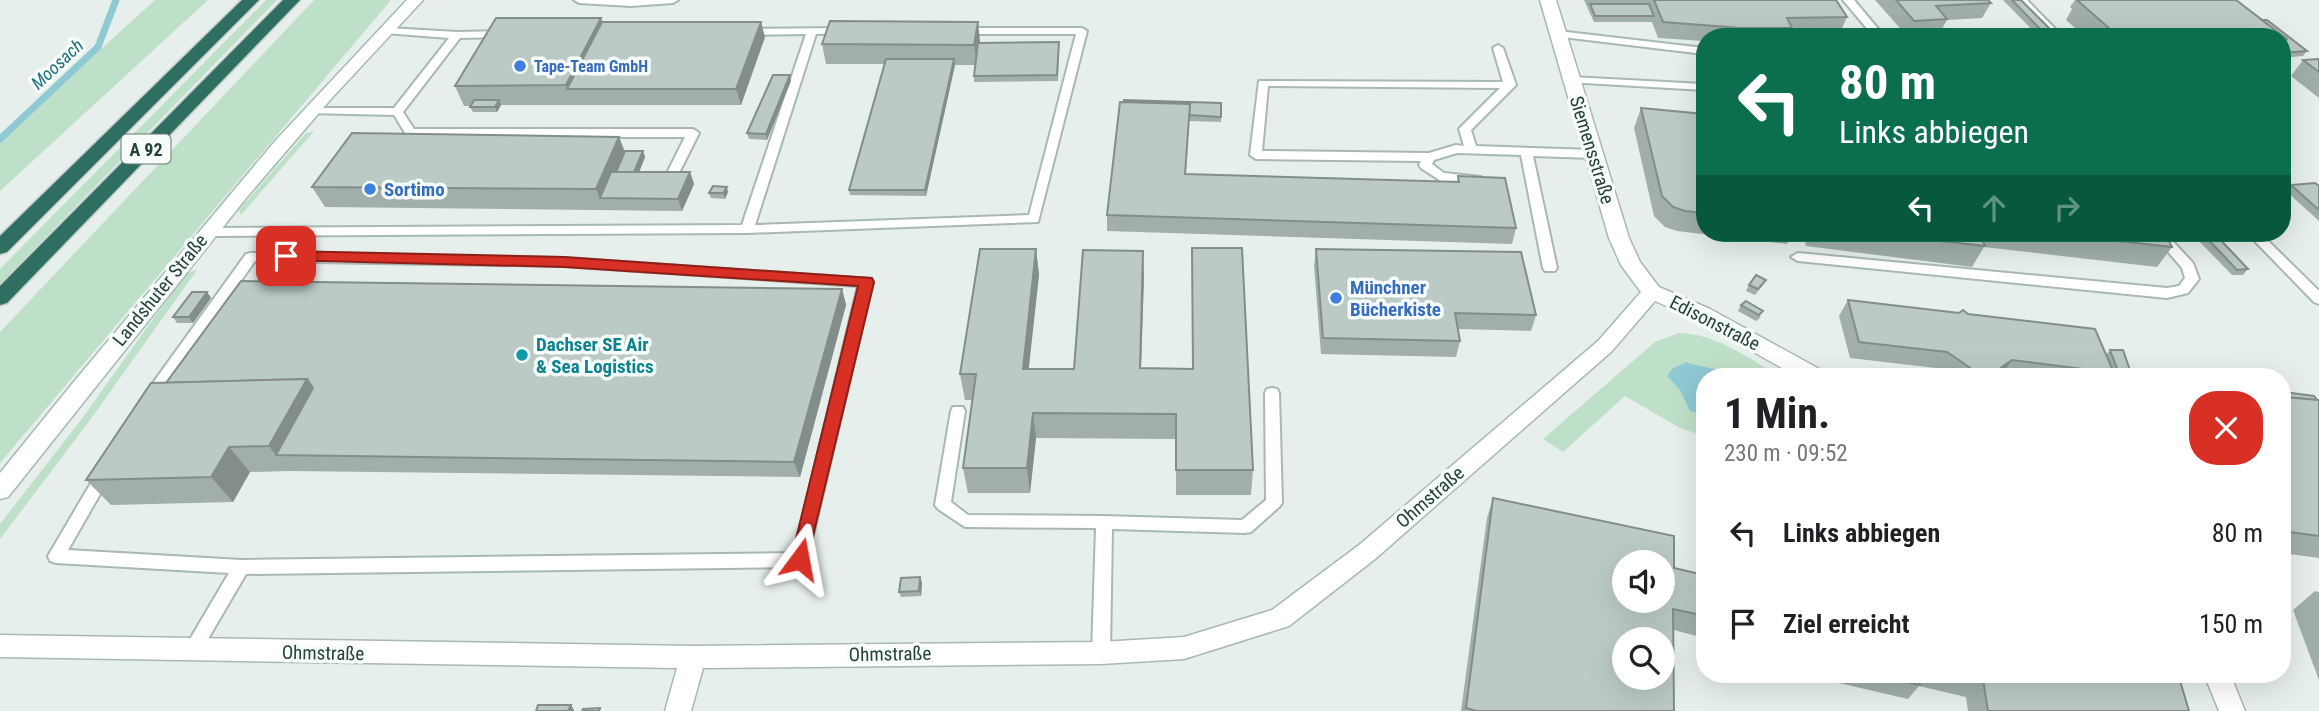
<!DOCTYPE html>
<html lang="de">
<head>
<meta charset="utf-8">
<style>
	:root { --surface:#fff; --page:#f6f6f6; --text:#202124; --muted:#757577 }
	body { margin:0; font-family:"Roboto Condensed",sans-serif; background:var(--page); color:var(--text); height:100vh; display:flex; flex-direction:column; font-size:26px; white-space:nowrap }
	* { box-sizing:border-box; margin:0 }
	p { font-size:23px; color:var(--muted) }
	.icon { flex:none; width:38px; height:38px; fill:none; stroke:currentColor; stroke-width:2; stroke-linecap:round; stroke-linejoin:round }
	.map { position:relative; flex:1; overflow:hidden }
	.panel { position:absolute; left:1696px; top:368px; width:595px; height:315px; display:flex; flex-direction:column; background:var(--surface); border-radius:28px; box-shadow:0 7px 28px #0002 }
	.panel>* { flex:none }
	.guide { position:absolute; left:1696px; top:28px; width:595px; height:214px; border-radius:28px; box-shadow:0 7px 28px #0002; background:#0b6e4f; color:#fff; overflow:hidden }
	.fabs { position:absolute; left:1612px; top:550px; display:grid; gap:14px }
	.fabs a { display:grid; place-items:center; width:63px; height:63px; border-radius:50%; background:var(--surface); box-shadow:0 7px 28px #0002; font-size:35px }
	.pin { position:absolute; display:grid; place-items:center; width:60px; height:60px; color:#fff; margin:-30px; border-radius:14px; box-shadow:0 4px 10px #0006 }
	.me { position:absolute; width:77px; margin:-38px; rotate:13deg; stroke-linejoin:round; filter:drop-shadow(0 0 5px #0008) }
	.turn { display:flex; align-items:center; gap:24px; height:147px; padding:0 28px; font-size:32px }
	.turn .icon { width:91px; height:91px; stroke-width:2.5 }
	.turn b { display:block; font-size:49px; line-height:60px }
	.lanes { display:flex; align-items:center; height:66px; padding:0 28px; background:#0003; justify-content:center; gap:35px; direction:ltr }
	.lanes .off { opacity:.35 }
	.round { display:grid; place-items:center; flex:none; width:74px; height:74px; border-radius:28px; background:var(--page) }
	.overview { display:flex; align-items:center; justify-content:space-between; height:119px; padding:0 28px }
	h1 { font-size:42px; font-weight:700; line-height:52px }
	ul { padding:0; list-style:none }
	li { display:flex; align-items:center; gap:21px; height:91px; padding:0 28px }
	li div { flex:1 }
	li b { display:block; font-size:26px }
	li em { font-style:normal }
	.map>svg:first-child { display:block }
</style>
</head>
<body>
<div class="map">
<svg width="2319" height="711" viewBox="0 0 2319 711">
	<rect width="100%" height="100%" fill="#e6efeb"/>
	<g fill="#bfe0c8">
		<path d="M 155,0 L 208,0 L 0,191 L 0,141 Z"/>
		<path d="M 266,0 L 277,0 L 0,284 L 0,269 Z"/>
		<path d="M 314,0 L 391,0 L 0,463 L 0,332 Z"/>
		<path d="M 314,131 L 241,215 L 239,210 L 306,133 Z"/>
		<path d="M 197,270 L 90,420 L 0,539 L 0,524 L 81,420 L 186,273 Z"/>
		<path d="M 1679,333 C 1717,334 1748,358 1779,376 L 1704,376 L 1704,436 L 1680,428 L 1625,396 L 1563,452 L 1543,439 L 1655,342 Z"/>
	</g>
	<path fill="#8ec9d4" d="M 1686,362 C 1701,368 1719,367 1731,376 L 1704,376 L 1704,415 L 1690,411 L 1680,390 L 1667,376 L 1672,369 Z"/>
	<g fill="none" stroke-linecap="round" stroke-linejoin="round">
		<path stroke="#8ec9d4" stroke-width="7" d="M 0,139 L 98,47 L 116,0"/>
		<defs>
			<g id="service">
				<path d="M 574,0 L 678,0 L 673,3 L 631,6 L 579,3 Z"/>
				<path d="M 1843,0 L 1854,0 L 1885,37 L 1874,37 Z"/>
				<path d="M 2016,0 L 2027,0 L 2063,37 L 2052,37 Z"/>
				<path d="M 389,28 L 457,32 L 504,31 L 509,34 L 504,37 L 460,38 L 403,112 L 414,129 L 693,129 L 699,133 L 679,173 L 673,177 L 667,173 L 685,137 L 411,137 L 407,136 L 394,115 L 308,113 L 308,109 L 312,108 L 394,108 L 449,38 L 385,33 L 384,31 Z"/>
				<path d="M 845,28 L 849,29 L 849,33 L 816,34 L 755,225 L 1029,215 L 1076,34 L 960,34 L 955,31 L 960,28 L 1082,28 L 1087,31 L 1038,222 L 747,233 L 208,236 L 202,232 L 208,228 L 742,225 L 806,34 L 745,35 L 740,32 L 745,29 Z"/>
				<path d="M 1558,31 L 1704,48 L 1704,54 L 1554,36 L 1554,32 Z"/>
				<path d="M 1498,45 L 1503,48 L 1516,85 L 1471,130 L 1476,146 L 1593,150 L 1599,154 L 1593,158 L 1533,156 L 1557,268 L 1555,271 L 1545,271 L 1543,268 L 1521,155 L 1457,153 L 1434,160 L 1432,164 L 1444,173 L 1481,177 L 1483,180 L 1477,184 L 1441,181 L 1421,168 L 1419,165 L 1421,161 L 1256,159 L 1250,155 L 1259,81 L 1503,82 L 1493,48 ZM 1268,86 L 1500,88 L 1459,129 L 1464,146 L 1456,145 L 1429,153 L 1262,151 Z"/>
				<path d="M 1571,77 L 1704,84 L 1704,90 L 1567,82 L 1567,78 Z"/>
				<path d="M 2152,233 L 2165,233 L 2193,263 L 2199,279 L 2188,293 L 2167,298 L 1798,261 L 1791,257 L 1798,253 L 2167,288 L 2179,286 L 2185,278 L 2182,268 Z"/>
				<path d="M 2247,233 L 2260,233 L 2319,291 L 2319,304 L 2314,302 Z"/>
				<path d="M 251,253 L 564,258 L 871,279 L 873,282 L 806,565 L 800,567 L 246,574 L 198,656 L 192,659 L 186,656 L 184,651 L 186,646 L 229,573 L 56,563 L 50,561 L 48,556 L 98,471 L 103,469 L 108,471 L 111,475 L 68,550 L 241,560 L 794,553 L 858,286 L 564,266 L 255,261 L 155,402 L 145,402 L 143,398 L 145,394 L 246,254 Z"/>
				<path d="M 1272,388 L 1277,389 L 1279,393 L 1282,503 L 1279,507 L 1251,532 L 1245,533 L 1112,529 L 1110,653 L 1107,658 L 1101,661 L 1095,658 L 1092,653 L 1096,528 L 965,527 L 938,509 L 935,505 L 951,411 L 953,407 L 963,407 L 965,411 L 951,502 L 968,515 L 1104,516 L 1242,520 L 1266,500 L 1265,393 L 1267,389 Z"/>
			</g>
			<g id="minor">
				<path d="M 1540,0 L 1556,0 L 1629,238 L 1640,262 L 1659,287 L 1710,309 L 1821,370 L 1824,376 L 1796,376 L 1696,319 L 1655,301 L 1612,351 L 1375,559 L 1289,626 L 1184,659 L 1101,664 L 703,668 L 691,711 L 665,711 L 677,668 L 0,657 L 0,635 L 693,646 L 1101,642 L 1184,637 L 1272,610 L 1359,545 L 1598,341 L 1641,292 L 1621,265 L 1609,238 Z"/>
				<path d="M 2204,674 L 2230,674 L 2245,711 L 2219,711 Z"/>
			</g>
			<path id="secondary" d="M 407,0 L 423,0 L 330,100 L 247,197 L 8,497 L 0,499 L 0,473 L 72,384 L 276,140 Z"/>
			<g id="motorway">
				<path d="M 242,0 L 259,0 L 7,252 L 0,254 L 0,236 Z"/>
				<path d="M 283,0 L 300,0 L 7,303 L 0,305 L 0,286 Z"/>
			</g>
		</defs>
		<use href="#service" stroke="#a8b8b2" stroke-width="4"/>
		<use href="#minor" stroke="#a8b8b2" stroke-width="3"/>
		<use href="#secondary" stroke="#a4bbb3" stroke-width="3"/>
		<use href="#motorway" stroke="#c2cac8" stroke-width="3"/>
		<use href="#service" fill="#fff" fill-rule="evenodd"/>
		<use href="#minor" fill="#fff" fill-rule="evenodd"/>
		<use href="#secondary" fill="#fff" fill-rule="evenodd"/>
		<use href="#motorway" fill="#2f6f62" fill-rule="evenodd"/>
	</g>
	<g fill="#a1aea9">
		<path d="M 1584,0 L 1836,0 L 1847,17 L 1840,33 L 1790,33 L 1789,37 L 1704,37 L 1704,41 L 1658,38 L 1652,22 L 1594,22 Z"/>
		<path d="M 1875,0 L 1988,0 L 1991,3 L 1982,18 L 1947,20 L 1939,34 L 1907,36 Z"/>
		<path d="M 2003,0 L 2021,0 L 2056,35 L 2055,37 L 2039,37 Z"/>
		<path d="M 2075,0 L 2236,0 L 2262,20 L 2307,51 L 2303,56 L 2282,58 L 2282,37 L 2085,37 L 2066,20 L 2072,9 L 2070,7 Z"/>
		<path d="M 601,18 L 602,22 L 765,37 L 741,105 L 501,105 L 497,112 L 473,112 L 470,107 L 471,106 L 464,106 L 455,86 Z"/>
		<path d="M 980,41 L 980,43 L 1059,42 L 1058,81 L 974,82 L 974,76 L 975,65 L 955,65 L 926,196 L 850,195 L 849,190 L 885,64 L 826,64 L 822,44 Z"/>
		<path d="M 2319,59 L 2319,98 L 2291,76 L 2303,60 Z"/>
		<path d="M 791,81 L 767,140 L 749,139 L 747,133 Z"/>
		<path d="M 1120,102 L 1221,103 L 1221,122 L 1189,121 L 1186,174 L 1457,182 L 1458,176 L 1516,228 L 1512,244 L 1107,231 L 1107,215 Z"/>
		<path d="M 1641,108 L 1704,114 L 1704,233 L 1792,233 L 1787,244 L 1677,231 L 1665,227 L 1654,216 L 1634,128 Z"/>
		<path d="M 625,151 L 643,151 L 645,157 L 639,172 L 690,172 L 694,184 L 682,211 L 325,207 L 312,187 Z"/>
		<path d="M 2291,185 L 2319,186 L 2319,221 L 2286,191 Z"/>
		<path d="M 728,192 L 725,199 L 711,198 L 709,193 Z"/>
		<path d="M 1803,233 L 2165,233 L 2172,247 L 2157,267 L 1984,247 L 1972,267 L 1806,246 Z"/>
		<path d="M 2203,234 L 2248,269 L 2243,275 L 2232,275 L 2198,240 Z"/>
		<path d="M 1192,248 L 1253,470 L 1251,495 L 1176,495 L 1176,439 L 1036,438 L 1030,493 L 968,493 L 963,468 L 973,400 L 965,400 L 960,374 L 1036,249 L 1039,275 L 1028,369 L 1074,369 L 1144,276 L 1141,368 L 1192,369 Z"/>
		<path d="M 1316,249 L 1536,315 L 1531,331 L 1458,329 L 1460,341 L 1456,357 L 1321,354 L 1314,265 Z"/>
		<path d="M 1766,280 L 1763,285 L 1755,295 L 1746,291 L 1749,285 Z"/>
		<path d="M 842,289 L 846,305 L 800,477 L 289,471 L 250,472 L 233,502 L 111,505 L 86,480 L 166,383 Z"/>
		<path d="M 207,292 L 211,298 L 193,323 L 177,323 L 173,317 Z"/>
		<path d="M 1848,300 L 1968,314 L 2106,355 L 2110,350 L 2132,376 L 1948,376 L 1936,368 L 1850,358 L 1839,316 Z"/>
		<path d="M 1741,305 L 1761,317 L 1756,321 L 1738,311 Z"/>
		<path d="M 2284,392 L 2319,400 L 2319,558 L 2282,553 L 2282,394 Z"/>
		<path d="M 1493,498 L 1704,579 L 1704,638 L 1674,630 L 1674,711 L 1461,711 L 1487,518 Z"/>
		<path d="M 920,577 L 922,583 L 921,596 L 901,597 L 899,592 Z"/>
		<path d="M 2315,591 L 2319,592 L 2319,680 L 2293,610 Z"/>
		<path d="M 1800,674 L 2178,674 L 2189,711 L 1968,711 L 1966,697 L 1919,686 L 1908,699 Z"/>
	</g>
	<g fill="#838d89">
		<path d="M 601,18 L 608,38 L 567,89 L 566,85 Z"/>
		<path d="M 761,22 L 765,37 L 741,105 L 736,89 Z"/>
		<path d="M 978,22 L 980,41 L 977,65 L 974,45 Z"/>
		<path d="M 954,59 L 955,65 L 926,196 L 925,190 Z"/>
		<path d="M 790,75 L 791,81 L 767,140 L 766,134 Z"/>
		<path d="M 499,100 L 501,105 L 497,112 L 495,107 Z"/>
		<path d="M 619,137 L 627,157 L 600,198 L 596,189 Z"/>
		<path d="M 643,151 L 645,157 L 635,183 L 632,177 Z"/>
		<path d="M 690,172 L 694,184 L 682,211 L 678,199 Z"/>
		<path d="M 727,187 L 728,192 L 725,199 L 723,193 Z"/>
		<path d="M 1036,249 L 1039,275 L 1026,394 L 1023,369 Z"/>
		<path d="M 1143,251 L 1144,276 L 1140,394 L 1140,368 Z"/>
		<path d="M 842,289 L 846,305 L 800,477 L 794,462 Z"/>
		<path d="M 207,292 L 211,298 L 193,323 L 189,317 Z"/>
		<path d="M 2012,360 L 2001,376 L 1989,376 Z"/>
		<path d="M 307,379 L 325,404 L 276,455 L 269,446 Z"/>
		<path d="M 1033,413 L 1036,438 L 1030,493 L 1027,468 Z"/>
		<path d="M 229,447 L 250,472 L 233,502 L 211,477 Z"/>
		<path d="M 920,577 L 922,583 L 921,596 L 919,591 Z"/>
		<path d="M 571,705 L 574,710 L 574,711 L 568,711 Z"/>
	</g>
	<g fill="#bbcac4" stroke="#838d89" stroke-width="2" fill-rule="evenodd">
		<path d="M 1654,0 L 1836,0 L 1847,17 L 1787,18 L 1792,28 L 1741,28 L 1663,22 Z"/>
		<path d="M 1896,0 L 1988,0 L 1991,3 L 1936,6 L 1947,19 L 1914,21 Z"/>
		<path d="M 2012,0 L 2021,0 L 2056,35 L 2047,36 Z"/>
		<path d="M 2077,0 L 2236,0 L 2287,39 L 2282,40 L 2282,37 L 2119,37 Z"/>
		<path d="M 1590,4 L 1649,4 L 1654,16 L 1595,16 Z"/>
		<path d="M 496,18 L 601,18 L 566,85 L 455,86 Z"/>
		<path d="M 2262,20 L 2267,20 L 2307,51 L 2284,53 L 2282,51 L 2282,47 L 2287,39 Z"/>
		<path d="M 830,21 L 978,22 L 974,45 L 822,44 Z"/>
		<path d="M 602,22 L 761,22 L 736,89 L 567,89 Z"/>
		<path d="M 2024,33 L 2027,37 L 1999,37 L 1997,34 Z"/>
		<path d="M 1059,42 L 1057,75 L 974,76 L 978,43 Z"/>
		<path d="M 886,59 L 954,59 L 925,190 L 849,190 Z"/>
		<path d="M 2319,59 L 2319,72 L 2303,60 Z"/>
		<path d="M 773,75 L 790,75 L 766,134 L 747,133 Z"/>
		<path d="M 474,100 L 499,100 L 495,107 L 470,107 Z"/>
		<path d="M 1124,100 L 1221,103 L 1221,117 L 1189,115 L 1190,104 L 1124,102 Z"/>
		<path d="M 1120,102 L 1190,104 L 1185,174 L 1459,182 L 1458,176 L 1505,178 L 1516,228 L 1107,215 Z"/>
		<path d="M 1641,108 L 1704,114 L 1704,213 L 1685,211 L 1673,207 L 1662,196 Z"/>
		<path d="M 352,133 L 619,137 L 596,189 L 312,187 Z"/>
		<path d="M 625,151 L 643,151 L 634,172 L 616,172 Z"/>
		<path d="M 611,172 L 690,172 L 678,199 L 600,198 Z"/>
		<path d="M 2315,183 L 2319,186 L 2319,210 L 2291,185 Z"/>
		<path d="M 713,186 L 727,187 L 723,193 L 709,193 Z"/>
		<path d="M 1870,233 L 1979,233 L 1985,246 Z"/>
		<path d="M 2047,233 L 2165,233 L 2172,247 Z"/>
		<path d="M 2214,233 L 2248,269 L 2237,270 L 2203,234 Z"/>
		<path d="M 1192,248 L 1242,248 L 1253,470 L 1176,470 L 1176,414 L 1033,413 L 1027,468 L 963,468 L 976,374 L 960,374 L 980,249 L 1036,249 L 1023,369 L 1074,369 L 1083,250 L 1143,251 L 1140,368 L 1193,369 Z"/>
		<path d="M 1316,249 L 1521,252 L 1536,315 L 1455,313 L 1460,341 L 1323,338 Z"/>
		<path d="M 1756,275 L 1766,280 L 1758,289 L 1749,285 Z"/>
		<path d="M 241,281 L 842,289 L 794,462 L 276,455 L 313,388 L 307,379 L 166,383 Z"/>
		<path d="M 192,292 L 207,292 L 189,317 L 173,317 Z"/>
		<path d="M 1848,300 L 1959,313 L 1963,310 L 1968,314 L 2095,329 L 2114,373 L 2012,360 L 1989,376 L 1982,376 L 1947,352 L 1859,342 Z"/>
		<path d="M 1746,301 L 1763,311 L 1759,315 L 1741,305 Z"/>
		<path d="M 2110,350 L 2123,350 L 2132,376 L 2120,376 Z"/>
		<path d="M 307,379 L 269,446 L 229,447 L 211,477 L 86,480 L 151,383 Z"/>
		<path d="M 2284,392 L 2314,396 L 2317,400 L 2286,397 Z"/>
		<path d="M 2282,397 L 2319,400 L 2319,536 L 2282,531 Z"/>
		<path d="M 1493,498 L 1674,536 L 1674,568 L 1700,574 L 1701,615 L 1673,609 L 1674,711 L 1477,711 L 1466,708 ZM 1624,562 L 1662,562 L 1662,600 L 1624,600 ZM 1624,639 L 1662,639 L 1662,677 L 1624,677 Z"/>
		<path d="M 920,577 L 919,591 L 899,592 L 901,578 Z"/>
		<path d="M 1700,578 L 1704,579 L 1704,620 L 1698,619 L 1701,615 Z"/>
		<path d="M 1873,674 L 1918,674 L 1920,685 Z"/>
		<path d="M 1961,674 L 2178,674 L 2189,711 L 1988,711 L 1983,679 Z"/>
		<path d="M 538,705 L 571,705 L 568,711 L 536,711 Z"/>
		<path d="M 600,708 L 599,711 L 582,711 L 583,709 Z"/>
	</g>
	<path fill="#d93025" stroke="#8d1f18" stroke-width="2" d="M 286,251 L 564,257 L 872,278 L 874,282 L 806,565 L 800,567 L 793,565 L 791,559 L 858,286 L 564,267 L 281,260 L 279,256 L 281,253 Z"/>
	<g fill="#3f7fe0" stroke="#f7fbf9" stroke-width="2.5">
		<circle cx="520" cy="66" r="7"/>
		<circle cx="370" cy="189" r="7"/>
		<circle cx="1336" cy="298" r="7"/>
	</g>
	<circle fill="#0f9aa8" stroke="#f7fbf9" stroke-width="2.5" cx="522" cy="355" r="7"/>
	<g text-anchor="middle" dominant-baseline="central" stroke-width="7" stroke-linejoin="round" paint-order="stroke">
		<g font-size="16" font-weight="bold" fill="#366cbe" stroke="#f7fbf9" text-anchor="start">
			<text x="534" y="66">Tape-Team GmbH</text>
		</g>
		<g font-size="18" font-style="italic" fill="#1c6f80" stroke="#f7fbf9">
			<text transform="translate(57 64) rotate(-43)">Moosach</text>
		</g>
		<rect fill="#f7fbf9" stroke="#637a73" stroke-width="2" x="121.5" y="134.5" width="49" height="29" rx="5"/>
		<g font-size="18" font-weight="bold" fill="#24423a">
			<text x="146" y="149">A 92</text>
		</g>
		<g font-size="19" fill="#24423a" stroke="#f7fbf9">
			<text transform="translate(1592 150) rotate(73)">Siemensstraße</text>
			<text transform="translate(160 290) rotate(-51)">Landshuter Straße</text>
			<text transform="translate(1715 323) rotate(27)">Edisonstraße</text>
			<text transform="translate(1430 497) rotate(-41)">Ohmstraße</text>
			<text transform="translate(323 653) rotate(1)">Ohmstraße</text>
			<text transform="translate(890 654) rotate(-1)">Ohmstraße</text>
		</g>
		<g font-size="19" font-weight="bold" fill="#366cbe" stroke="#f7fbf9" text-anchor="start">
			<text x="384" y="189">Sortimo</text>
			<text x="1350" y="287">Münchner<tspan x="1350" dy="22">Bücherkiste</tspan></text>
		</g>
		<g font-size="19" font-weight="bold" fill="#0d838f" stroke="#f7fbf9" text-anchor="start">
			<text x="536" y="344">Dachser SE Air<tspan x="536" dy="22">&amp; Sea Logistics</tspan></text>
		</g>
	</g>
</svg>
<div class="fabs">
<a><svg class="icon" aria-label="sound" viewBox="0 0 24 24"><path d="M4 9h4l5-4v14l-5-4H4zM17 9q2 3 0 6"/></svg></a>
<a><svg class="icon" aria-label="search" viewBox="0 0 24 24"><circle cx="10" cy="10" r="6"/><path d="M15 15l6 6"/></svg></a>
</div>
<div class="pin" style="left:286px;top:256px;background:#d93025"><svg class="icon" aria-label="arrive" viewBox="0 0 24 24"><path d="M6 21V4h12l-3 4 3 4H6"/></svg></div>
<svg class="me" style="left:800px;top:559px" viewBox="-20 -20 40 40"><path d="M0-17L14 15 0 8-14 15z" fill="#d93025" stroke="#fff" stroke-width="4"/></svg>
<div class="guide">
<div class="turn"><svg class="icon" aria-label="left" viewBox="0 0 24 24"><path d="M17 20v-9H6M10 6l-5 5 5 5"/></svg><div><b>80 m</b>Links abbiegen</div></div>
<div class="lanes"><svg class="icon" aria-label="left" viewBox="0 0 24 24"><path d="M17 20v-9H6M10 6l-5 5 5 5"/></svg><svg class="icon off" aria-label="ahead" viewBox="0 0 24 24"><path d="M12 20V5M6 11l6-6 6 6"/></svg><svg class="icon off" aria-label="right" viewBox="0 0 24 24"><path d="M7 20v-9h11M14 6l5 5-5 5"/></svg></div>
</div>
<section class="panel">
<div class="overview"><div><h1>1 Min.</h1><p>230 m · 09:52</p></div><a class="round" style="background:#d93025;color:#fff"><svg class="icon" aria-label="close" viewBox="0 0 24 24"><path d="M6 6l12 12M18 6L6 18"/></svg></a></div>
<ul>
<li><svg class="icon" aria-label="left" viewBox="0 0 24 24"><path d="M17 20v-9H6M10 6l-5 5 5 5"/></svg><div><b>Links abbiegen</b></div><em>80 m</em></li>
<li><svg class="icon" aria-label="arrive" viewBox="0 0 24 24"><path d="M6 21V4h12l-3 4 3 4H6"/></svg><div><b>Ziel erreicht</b></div><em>150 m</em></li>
</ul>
</section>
</div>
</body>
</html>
